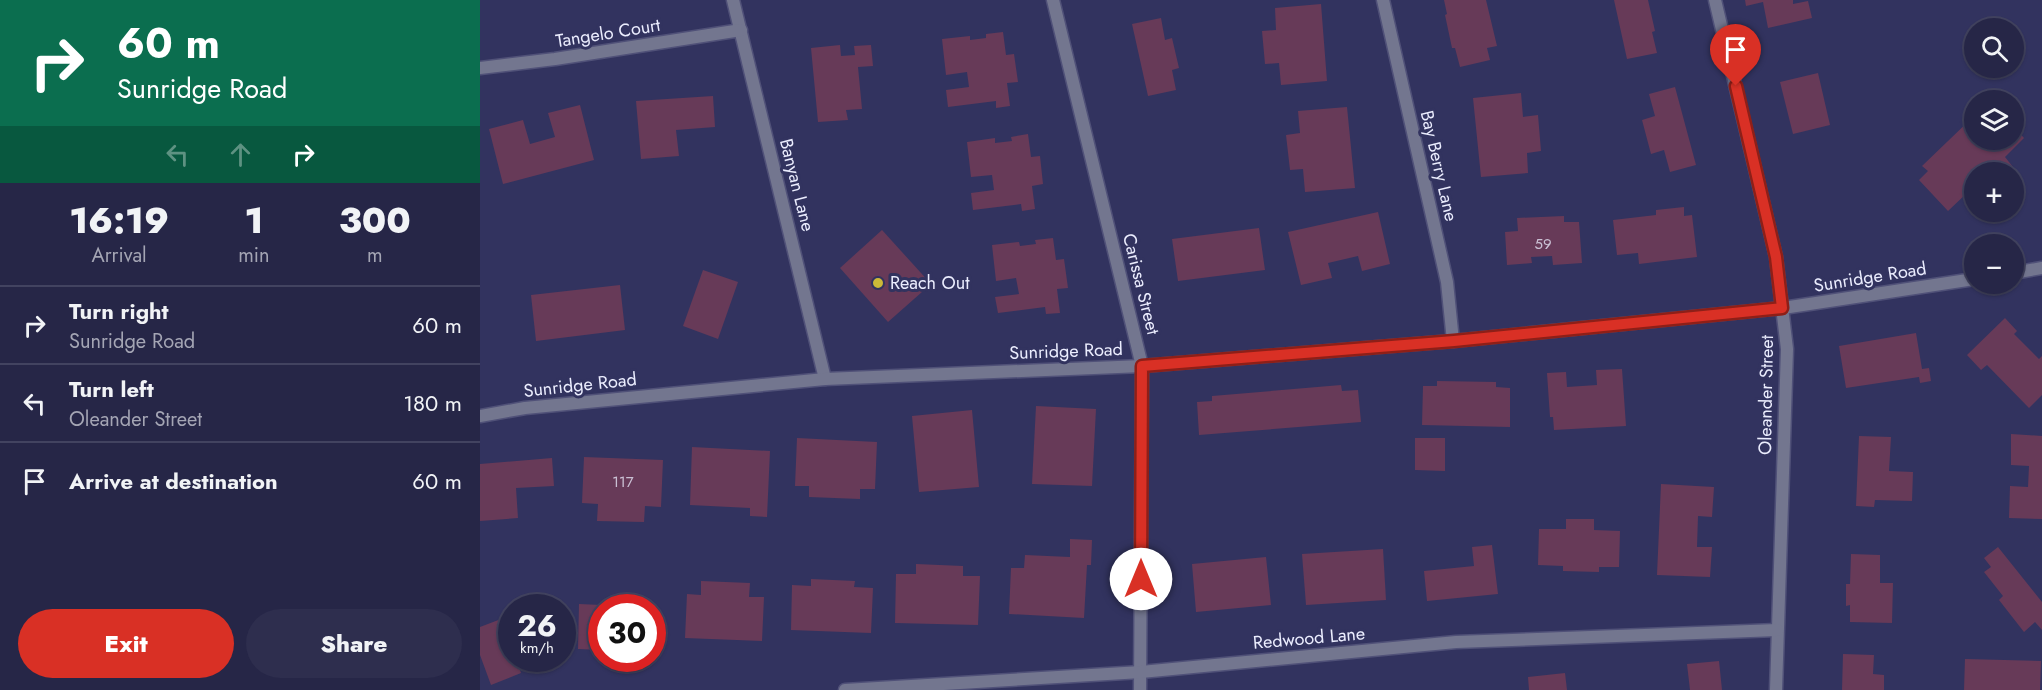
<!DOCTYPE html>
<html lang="en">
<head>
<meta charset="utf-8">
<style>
	:root { --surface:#262647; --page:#2e2e4e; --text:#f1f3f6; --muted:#a4a5b4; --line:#424360; --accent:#d93025 }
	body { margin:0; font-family:Jost,sans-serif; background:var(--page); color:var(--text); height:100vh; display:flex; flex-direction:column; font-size:22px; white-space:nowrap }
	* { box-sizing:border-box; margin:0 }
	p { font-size:20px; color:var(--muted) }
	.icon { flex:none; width:33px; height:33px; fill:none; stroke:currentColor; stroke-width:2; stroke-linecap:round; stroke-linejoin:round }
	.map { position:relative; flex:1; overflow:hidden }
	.drawer { display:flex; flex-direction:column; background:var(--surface); width:480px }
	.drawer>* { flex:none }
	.top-card { background:#0b6e4f; color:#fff; overflow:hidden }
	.tools { position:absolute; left:1484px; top:18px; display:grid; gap:12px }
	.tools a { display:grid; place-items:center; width:60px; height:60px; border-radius:50%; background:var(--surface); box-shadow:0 2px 4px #0004,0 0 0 2px var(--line); font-size:30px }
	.speed { position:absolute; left:18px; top:594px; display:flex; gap:12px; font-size:30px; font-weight:700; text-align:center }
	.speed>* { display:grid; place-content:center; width:78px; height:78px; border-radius:50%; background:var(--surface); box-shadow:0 2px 4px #0004,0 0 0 2px var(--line); line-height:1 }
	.speed small { font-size:15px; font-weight:400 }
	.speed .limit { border:9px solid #d22; background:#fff; color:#111 }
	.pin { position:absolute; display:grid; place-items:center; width:51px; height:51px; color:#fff; margin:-62px -26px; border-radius:50% 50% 50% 0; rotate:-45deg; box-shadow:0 0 6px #0007 }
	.pin .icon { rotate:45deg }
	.me { position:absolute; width:66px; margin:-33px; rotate:0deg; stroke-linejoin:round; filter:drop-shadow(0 0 4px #0008) }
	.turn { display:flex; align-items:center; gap:21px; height:126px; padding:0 18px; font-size:27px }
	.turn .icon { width:78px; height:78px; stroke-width:2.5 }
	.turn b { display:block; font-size:42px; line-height:51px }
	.lanes { display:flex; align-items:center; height:57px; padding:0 18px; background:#0003; justify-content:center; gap:30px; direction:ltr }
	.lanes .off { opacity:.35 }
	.eta { display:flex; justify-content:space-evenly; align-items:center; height:102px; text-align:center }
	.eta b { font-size:36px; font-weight:800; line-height:42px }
	.button { display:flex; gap:12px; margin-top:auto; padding:12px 18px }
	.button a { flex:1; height:69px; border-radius:36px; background:var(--accent); color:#fff; font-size:24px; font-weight:800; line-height:69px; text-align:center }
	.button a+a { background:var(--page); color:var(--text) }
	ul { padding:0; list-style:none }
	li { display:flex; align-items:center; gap:18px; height:78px; padding:0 18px; border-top:2px solid var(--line) }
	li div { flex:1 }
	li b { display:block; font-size:22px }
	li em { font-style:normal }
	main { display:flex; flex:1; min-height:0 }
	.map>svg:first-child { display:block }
</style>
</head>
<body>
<main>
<section class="drawer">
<div class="top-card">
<div class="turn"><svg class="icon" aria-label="right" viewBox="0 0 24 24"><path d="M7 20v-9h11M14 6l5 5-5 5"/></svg><div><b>60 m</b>Sunridge Road</div></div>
<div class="lanes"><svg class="icon off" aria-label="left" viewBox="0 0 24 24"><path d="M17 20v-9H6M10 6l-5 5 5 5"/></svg><svg class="icon off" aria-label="ahead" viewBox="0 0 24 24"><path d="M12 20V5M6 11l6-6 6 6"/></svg><svg class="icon" aria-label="right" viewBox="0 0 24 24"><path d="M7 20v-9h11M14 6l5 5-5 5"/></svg></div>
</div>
<div class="eta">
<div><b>16:19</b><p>Arrival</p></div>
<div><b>1</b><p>min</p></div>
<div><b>300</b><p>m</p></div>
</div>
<ul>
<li><svg class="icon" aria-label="right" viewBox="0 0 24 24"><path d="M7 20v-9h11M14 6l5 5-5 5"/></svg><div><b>Turn right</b><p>Sunridge Road</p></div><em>60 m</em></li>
<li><svg class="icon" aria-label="left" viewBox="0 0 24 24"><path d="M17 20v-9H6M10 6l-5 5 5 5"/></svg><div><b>Turn left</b><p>Oleander Street</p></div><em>180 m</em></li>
<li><svg class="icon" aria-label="arrive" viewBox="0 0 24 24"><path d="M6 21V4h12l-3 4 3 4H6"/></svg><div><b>Arrive at destination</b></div><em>60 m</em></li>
</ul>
<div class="button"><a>Exit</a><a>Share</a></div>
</section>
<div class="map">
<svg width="1562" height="690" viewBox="0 0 1562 690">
	<rect width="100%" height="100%" fill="#32335f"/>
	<g fill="#673a58">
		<path d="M 964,0 L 1006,0 L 1017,46 L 1007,48 L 1010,60 L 980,67 L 975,48 L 972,48 L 965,15 L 967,14 Z"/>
		<path d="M 1134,0 L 1168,0 L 1175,31 L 1172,32 L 1177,53 L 1147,59 Z"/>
		<path d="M 1265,0 L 1313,0 L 1313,4 L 1328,1 L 1332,18 L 1288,28 L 1283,2 L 1266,6 Z"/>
		<path d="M 841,4 L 847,81 L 801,85 L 799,63 L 785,64 L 782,31 L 796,30 L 795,8 Z"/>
		<path d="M 681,18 L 685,40 L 692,38 L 699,68 L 692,70 L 696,90 L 668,96 L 652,24 Z"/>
		<path d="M 523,32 L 526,55 L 534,54 L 538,82 L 527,83 L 530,106 L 516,108 L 516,101 L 468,107 L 466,90 L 489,87 L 487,72 L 466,75 L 462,39 L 490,36 L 490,40 L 506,38 L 506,34 Z"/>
		<path d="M 360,45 L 361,56 L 375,55 L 374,46 L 391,45 L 393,66 L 378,67 L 382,109 L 366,110 L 368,120 L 338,122 L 331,48 Z"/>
		<path d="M 1338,73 L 1350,125 L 1313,134 L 1300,82 Z"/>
		<path d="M 1195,87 L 1216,165 L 1190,172 L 1184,150 L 1171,154 L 1162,120 L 1175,116 L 1169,94 Z"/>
		<path d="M 1041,93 L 1043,117 L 1058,115 L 1061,151 L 1047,153 L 1048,173 L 1001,177 L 993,98 Z"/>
		<path d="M 233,96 L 235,127 L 196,130 L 199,156 L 161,159 L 156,101 Z"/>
		<path d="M 100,105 L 114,160 L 23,184 L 9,129 L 43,120 L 50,144 L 75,137 L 68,113 Z"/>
		<path d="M 867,107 L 875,188 L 825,192 L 823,169 L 810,170 L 806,135 L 820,133 L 818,111 Z"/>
		<path d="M 1494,116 L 1494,140 L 1533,140 L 1533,126 L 1544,138 L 1525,157 L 1533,167 L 1528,172 L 1494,172 L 1494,198 L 1488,192 L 1468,211 L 1439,180 L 1448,171 L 1442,166 Z"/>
		<path d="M 548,134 L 551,157 L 560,156 L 563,184 L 552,186 L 555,209 L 542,211 L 541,204 L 493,210 L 491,193 L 514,190 L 512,175 L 491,177 L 487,142 L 515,138 L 515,143 L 532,141 L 531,137 Z"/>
		<path d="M 1204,207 L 1204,216 L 1212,215 L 1217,257 L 1159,264 L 1158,253 L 1137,255 L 1133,220 L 1176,215 L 1176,210 Z"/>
		<path d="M 898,212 L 910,264 L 882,271 L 878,256 L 848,263 L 852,278 L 821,285 L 808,232 Z"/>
		<path d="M 1084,216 L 1084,222 L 1099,222 L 1102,263 L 1073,265 L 1072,256 L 1051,257 L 1052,263 L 1027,265 L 1025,232 L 1038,231 L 1037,218 Z"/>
		<path d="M 779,228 L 785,270 L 698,281 L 692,239 Z"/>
		<path d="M 402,230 L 451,284 L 408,322 L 360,268 Z"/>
		<path d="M 573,238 L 576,260 L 584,259 L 588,288 L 577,289 L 580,313 L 566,314 L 565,307 L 518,313 L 515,297 L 539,294 L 536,278 L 516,281 L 512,245 L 539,242 L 540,246 L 556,244 L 555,240 Z"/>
		<path d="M 223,270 L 258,282 L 238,339 L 203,326 Z"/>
		<path d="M 140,285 L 145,330 L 56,341 L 51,295 Z"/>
		<path d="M 1525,318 L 1537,331 L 1534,334 L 1559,359 L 1562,356 L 1562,395 L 1549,408 L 1507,365 L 1501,370 L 1487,355 Z"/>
		<path d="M 1436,333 L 1442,369 L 1449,368 L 1451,381 L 1440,383 L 1439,377 L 1366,388 L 1359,346 Z"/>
		<path d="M 1142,369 L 1146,426 L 1074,430 L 1073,417 L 1070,417 L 1067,373 L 1086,372 L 1087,387 L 1117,385 L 1116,370 Z"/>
		<path d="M 957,381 L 1016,382 L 1016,387 L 1030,388 L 1030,427 L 942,425 L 943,386 L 957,386 Z"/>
		<path d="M 861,385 L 862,391 L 878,390 L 881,422 L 719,435 L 717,402 L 732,401 L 732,396 Z"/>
		<path d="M 556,406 L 616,409 L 612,486 L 552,484 Z"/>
		<path d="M 492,410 L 499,487 L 439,492 L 432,416 Z"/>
		<path d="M 1531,434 L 1562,436 L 1562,519 L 1529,518 L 1530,486 L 1548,487 L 1549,466 L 1531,465 Z"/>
		<path d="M 1379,436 L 1411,437 L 1409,471 L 1433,472 L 1432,501 L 1395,500 L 1394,507 L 1376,506 Z"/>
		<path d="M 317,438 L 397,442 L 395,489 L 380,489 L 380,499 L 329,497 L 329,486 L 315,486 Z"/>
		<path d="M 935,438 L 965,438 L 965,471 L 935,470 Z"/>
		<path d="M 212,447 L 290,451 L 287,517 L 270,516 L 270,508 L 210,505 Z"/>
		<path d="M 104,457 L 183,460 L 181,507 L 165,506 L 164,522 L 117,521 L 118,504 L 102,503 Z"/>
		<path d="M 72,458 L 74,486 L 36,488 L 38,518 L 0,521 L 0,464 Z"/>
		<path d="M 1181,484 L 1234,487 L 1232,517 L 1218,516 L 1217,547 L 1232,547 L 1230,577 L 1177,575 Z"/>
		<path d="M 1086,519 L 1114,519 L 1114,530 L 1140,531 L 1139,567 L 1119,567 L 1119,572 L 1083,571 L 1083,566 L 1058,565 L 1059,529 L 1086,529 Z"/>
		<path d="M 590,539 L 612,540 L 611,565 L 607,565 L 604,618 L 529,614 L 531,568 L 544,568 L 545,555 L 590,557 Z"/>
		<path d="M 1012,545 L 1018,594 L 947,601 L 944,571 L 994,566 L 992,547 Z"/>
		<path d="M 1518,547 L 1562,602 L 1562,630 L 1555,622 L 1544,632 L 1519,600 L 1523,596 L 1504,572 L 1511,567 L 1504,558 Z"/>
		<path d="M 903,549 L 906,600 L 826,605 L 822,554 Z"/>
		<path d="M 1371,554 L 1400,555 L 1400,583 L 1413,583 L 1412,623 L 1370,622 L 1370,605 L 1366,606 L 1366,584 L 1370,584 Z"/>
		<path d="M 786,557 L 791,605 L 716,612 L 712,564 Z"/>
		<path d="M 436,564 L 483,566 L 483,576 L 500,576 L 498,625 L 415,623 L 416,574 L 436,574 Z"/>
		<path d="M 331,579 L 375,581 L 374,587 L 393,588 L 391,633 L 311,630 L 312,585 L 331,586 Z"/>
		<path d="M 221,581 L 270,583 L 269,597 L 284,597 L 282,641 L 205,638 L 207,594 L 221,595 Z"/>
		<path d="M 99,604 L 143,606 L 143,608 L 122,608 L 122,650 L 98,649 Z"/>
		<path d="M 172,607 L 177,607 L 175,652 L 172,652 Z"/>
		<path d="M 21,619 L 27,636 L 32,634 L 32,658 L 36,658 L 41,673 L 11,685 L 0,655 L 0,627 Z"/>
		<path d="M 1363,654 L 1394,655 L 1393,674 L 1404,675 L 1404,690 L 1362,690 Z"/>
		<path d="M 1485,659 L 1561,661 L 1560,690 L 1484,690 Z"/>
		<path d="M 1239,661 L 1242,690 L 1210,690 L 1207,664 Z"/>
		<path d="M 1085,673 L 1087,690 L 1049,690 L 1048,677 Z"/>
	</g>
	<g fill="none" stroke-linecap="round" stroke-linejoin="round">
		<defs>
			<g id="minor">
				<path d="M 253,0 L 345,379"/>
				<path d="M 573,0 L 662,366 L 660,690"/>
				<path d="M 903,0 L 967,282 L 973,341"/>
				<path d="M 1235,0 L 1296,257 L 1307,349 L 1296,690"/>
				<path d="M 0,68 L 75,59 L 261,30"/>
				<path d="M 1533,273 L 1562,268"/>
				<path d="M 0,416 L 45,408 L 345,379 L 662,366 L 973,341 L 1303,308 L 1494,279"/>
				<path d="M 365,690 L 661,672 L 976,642 L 1297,630"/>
			</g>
		</defs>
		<use href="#minor" stroke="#505178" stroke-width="15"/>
		<use href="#minor" stroke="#73768f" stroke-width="12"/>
	</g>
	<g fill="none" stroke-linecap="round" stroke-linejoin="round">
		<defs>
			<path id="route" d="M 661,579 L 662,366 L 974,341 L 1302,308 L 1296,257 L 1256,86"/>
		</defs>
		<use href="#route" stroke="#8d1f18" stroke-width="15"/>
		<use href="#route" stroke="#d93025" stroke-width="10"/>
	</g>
	<circle fill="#ccb938" stroke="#32335f" stroke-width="2" cx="398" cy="283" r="6"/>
	<g text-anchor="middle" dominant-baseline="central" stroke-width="6" stroke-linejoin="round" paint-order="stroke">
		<g font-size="15" fill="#cac0d4">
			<text x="1063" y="244">59</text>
			<text x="143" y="482">117</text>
		</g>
		<g font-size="18" fill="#ebedfe" stroke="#32335f">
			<text transform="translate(128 33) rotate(-9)">Tangelo Court</text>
			<text transform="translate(959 166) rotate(77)">Bay Berry Lane</text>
			<text transform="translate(317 185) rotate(76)">Banyan Lane</text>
			<text transform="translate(1390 277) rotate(-9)">Sunridge Road</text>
			<text transform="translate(661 284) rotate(76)">Carissa Street</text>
			<text transform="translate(586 351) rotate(-2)">Sunridge Road</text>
			<text transform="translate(100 385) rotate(-6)">Sunridge Road</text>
			<text transform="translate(1286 395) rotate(-89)">Oleander Street</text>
			<text transform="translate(829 638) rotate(-5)">Redwood Lane</text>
		</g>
		<g font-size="18" fill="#ebedfe" stroke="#32335f" text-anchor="start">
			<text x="410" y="283">Reach Out</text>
		</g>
	</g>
</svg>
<div class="tools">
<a><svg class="icon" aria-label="search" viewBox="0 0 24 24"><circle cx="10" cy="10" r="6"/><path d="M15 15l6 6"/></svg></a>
<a><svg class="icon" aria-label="layers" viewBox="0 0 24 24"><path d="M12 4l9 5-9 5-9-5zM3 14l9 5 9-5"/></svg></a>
<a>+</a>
<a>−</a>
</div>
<div class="speed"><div>26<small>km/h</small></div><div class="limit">30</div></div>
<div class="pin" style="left:1256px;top:86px;background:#d93025"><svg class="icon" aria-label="arrive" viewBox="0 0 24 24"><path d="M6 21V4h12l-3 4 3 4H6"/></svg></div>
<svg class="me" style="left:661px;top:579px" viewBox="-20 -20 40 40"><circle r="19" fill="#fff"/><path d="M0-13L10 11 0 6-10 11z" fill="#d93025"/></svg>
</div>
</main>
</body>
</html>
